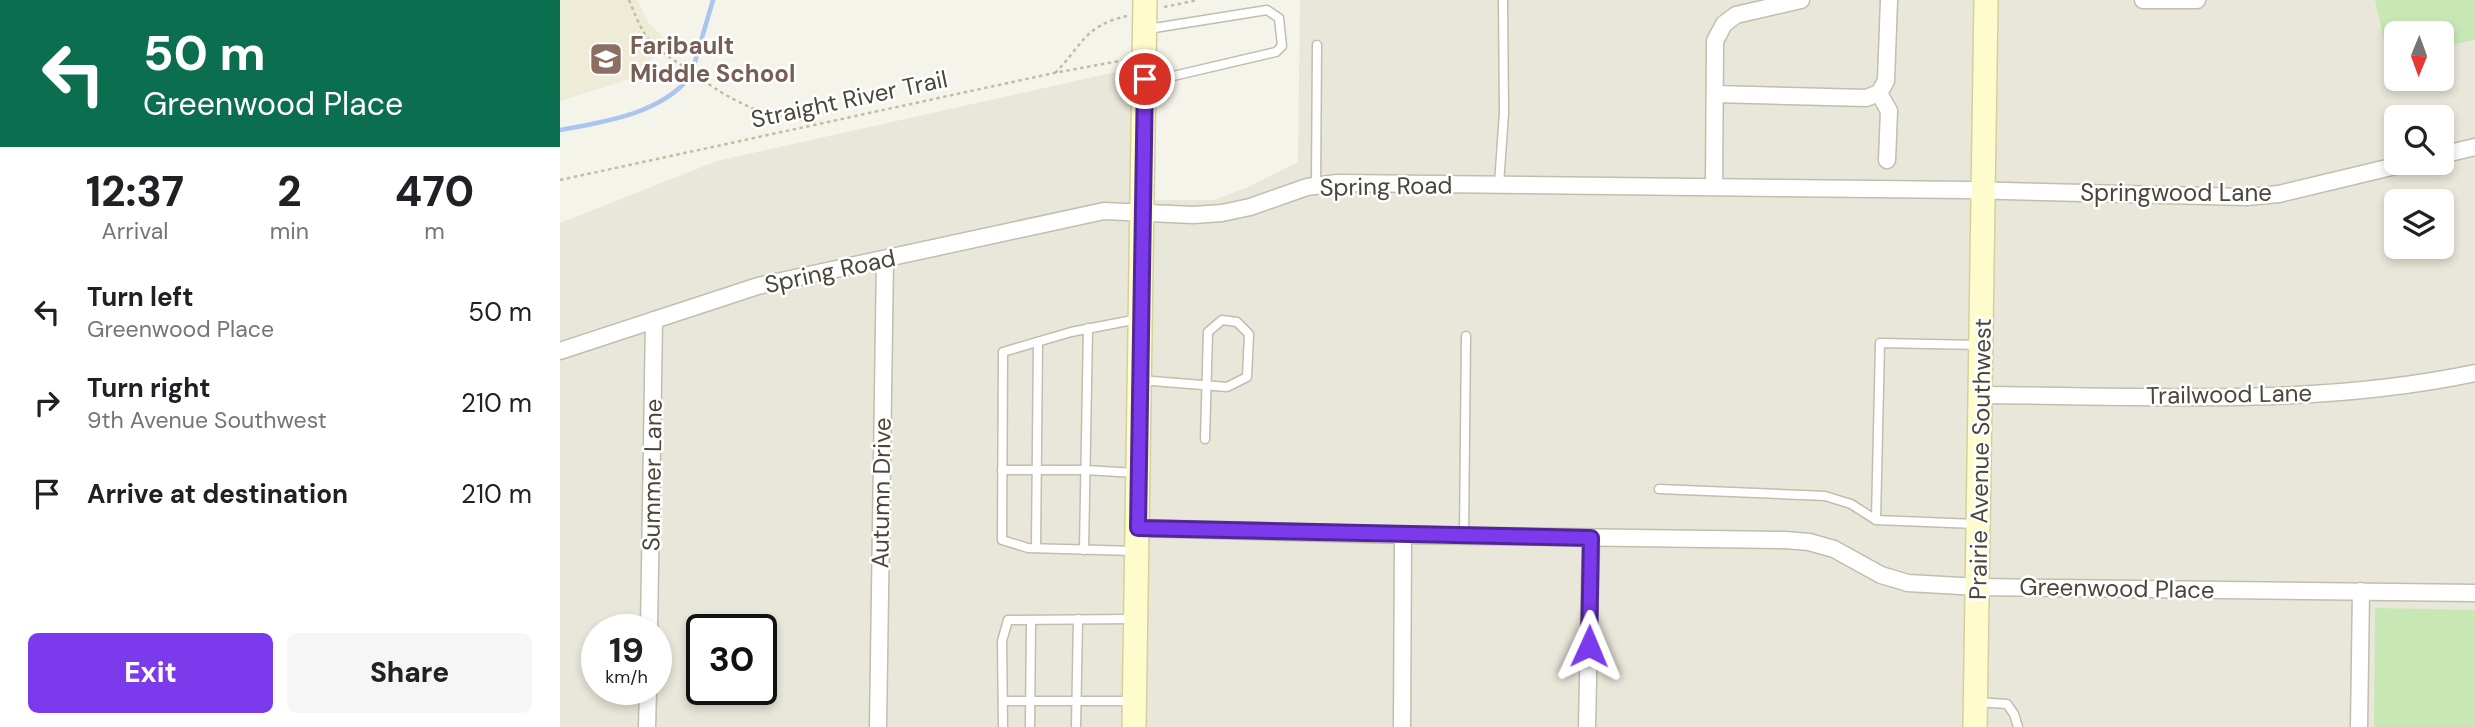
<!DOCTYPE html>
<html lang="en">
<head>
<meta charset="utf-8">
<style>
	:root { --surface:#fff; --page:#f6f6f6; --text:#202124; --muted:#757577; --accent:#7c3aed }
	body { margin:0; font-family:"DM Sans",sans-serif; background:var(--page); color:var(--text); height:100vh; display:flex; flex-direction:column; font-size:26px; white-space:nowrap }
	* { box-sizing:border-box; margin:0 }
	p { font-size:23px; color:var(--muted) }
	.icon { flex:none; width:38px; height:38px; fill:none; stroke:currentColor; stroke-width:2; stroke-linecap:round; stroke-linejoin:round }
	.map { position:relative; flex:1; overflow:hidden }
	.sheet { display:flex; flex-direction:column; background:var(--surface); width:560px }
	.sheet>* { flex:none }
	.hud { background:#0b6e4f; color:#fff; overflow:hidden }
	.needle { width:46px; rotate:181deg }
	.buttons { position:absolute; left:1824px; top:21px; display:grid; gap:14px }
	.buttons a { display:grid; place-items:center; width:70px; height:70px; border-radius:10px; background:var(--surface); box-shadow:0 4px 10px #0003; font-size:35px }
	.speed { position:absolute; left:21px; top:614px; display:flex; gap:14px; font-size:35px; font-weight:700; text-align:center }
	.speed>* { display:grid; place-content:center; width:91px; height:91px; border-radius:50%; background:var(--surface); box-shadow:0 4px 10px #0003; line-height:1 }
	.speed small { font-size:18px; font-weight:400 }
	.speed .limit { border:4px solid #111; border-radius:10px; background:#fff; color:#111 }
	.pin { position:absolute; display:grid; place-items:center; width:60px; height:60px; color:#fff; margin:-30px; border:4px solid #fff; border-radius:50%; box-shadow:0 2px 7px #0007 }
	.me { position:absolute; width:77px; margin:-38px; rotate:1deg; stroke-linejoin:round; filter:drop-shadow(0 0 5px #0008) }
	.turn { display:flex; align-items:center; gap:24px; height:147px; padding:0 28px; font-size:32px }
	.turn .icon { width:91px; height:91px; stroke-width:2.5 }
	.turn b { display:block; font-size:49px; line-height:60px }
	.eta { display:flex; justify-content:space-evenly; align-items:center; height:119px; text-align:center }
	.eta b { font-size:42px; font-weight:800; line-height:49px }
	.button { display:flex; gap:14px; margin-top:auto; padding:14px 28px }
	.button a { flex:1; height:80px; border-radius:10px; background:var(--accent); color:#fff; font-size:28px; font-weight:800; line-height:80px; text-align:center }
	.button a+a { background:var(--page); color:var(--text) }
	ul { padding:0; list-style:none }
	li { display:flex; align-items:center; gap:21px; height:91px; padding:0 28px }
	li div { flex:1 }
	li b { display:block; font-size:26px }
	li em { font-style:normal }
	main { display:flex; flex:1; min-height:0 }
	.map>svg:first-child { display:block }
</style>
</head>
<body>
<main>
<section class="sheet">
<div class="hud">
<div class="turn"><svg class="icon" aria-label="left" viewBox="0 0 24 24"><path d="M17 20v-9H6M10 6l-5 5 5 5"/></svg><div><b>50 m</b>Greenwood Place</div></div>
</div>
<div class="eta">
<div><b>12:37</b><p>Arrival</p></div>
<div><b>2</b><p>min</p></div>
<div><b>470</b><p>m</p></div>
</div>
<ul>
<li><svg class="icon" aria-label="left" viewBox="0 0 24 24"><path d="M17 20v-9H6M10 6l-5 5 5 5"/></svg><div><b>Turn left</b><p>Greenwood Place</p></div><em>50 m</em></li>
<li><svg class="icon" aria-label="right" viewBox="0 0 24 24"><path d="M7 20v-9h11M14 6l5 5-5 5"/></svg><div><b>Turn right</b><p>9th Avenue Southwest</p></div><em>210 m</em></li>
<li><svg class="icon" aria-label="arrive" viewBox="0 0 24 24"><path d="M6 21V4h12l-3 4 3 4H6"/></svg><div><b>Arrive at destination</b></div><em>210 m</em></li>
</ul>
<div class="button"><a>Exit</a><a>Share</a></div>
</section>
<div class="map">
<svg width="1915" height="727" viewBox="0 0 1915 727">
	<rect width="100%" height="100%" fill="#f5f4eb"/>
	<path fill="#e9e7d9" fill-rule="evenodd" d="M 740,0 L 1415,0 L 1435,95 L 1437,47 L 1433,0 L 1816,0 L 1829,58 L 1836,56 L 1836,79 L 1881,79 L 1881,47 L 1915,40 L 1915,727 L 0,727 L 0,223 L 157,161 L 574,68 L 573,200 L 654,200 L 688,187 L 738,162 ZM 1836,117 L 1881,117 L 1881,163 L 1836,163 ZM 1836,201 L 1881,201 L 1881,247 L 1836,247 ZM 37,630 L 96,630 L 96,690 L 37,690 ZM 142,630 L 201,630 L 201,690 L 142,690 Z"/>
	<path fill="#eeecd6" d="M 0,0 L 77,0 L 89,23 L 107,41 L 76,77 L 0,101 Z"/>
	<g fill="#c7e8b5">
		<path d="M 1815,0 L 1915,0 L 1915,40 L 1881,47 L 1881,33 L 1836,33 L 1836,56 L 1828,58 Z"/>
		<path d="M 1815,608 L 1915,610 L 1915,727 L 1814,727 Z"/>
	</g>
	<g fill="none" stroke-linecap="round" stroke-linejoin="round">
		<g stroke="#aac5f0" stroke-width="4.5">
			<path d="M 134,65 L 153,0"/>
			<path d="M 0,130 C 43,122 99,114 128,79"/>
		</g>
		<defs>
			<g id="lane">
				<path d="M 585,79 L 609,77 L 716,52 L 722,46 L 719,18 L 707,10 L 588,29"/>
				<path d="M 939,184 L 944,113 L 943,0"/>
				<path d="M 756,186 L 757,45"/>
				<path d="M 580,380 L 667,387 L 687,377 L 689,334 L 677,322 L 662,320 L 648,332 L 645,439"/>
				<path d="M 442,470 L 525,470 L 576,473"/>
				<path d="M 1099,489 L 1265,496 L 1291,504 L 1316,520 L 1416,524"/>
				<path d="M 1316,520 L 1320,343 L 1419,345"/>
				<path d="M 904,536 L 906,336"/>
				<path d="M 476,548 L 478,342"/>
				<path d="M 524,550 L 528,328"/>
				<path d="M 574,551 L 468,548 L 442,540 L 443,352 L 511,332 L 578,319"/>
				<path d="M 443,701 L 571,701"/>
				<path d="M 1416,702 L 1447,704 L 1454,714 L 1458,727"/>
				<path d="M 443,727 L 442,641 L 448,620 L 572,619"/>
				<path d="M 470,727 L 471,620"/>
				<path d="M 516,727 L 518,619"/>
			</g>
			<g id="street">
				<path d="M 1583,0 L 1637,0"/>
				<path d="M 1319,93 L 1329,111 L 1327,160"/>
				<path d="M 1155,94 L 1306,98 L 1319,93 L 1326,81 L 1329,0"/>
				<path d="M 1881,155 L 1915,147"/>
				<path d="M 1154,187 L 1155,41 L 1164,24 L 1176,15 L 1241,0"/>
				<path d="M 0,351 L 198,286 L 544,211 L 633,215 L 662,213 L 690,207 L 747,187 L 777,183 L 1406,190 L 1687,197 L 1719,194 L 1848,163"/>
				<path d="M 1422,395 C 1586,396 1754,407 1915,373"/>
				<path d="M 578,528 L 843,535 L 1225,540 L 1249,542 L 1274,549 L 1321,575 L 1348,583 L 1418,587 L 1915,593"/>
				<path d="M 89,630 L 94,320"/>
				<path d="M 87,727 L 88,690"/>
				<path d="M 318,727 L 325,259"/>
				<path d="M 842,727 L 843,535"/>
				<path d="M 1027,727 L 1031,538"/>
				<path d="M 1799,727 L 1801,591"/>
			</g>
			<g id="secondary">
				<path d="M 574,727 L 585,0"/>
				<path d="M 1415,727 L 1426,0"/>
			</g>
		</defs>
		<use href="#lane" stroke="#c1beae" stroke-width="11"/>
		<use href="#street" stroke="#c1beae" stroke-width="19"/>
		<use href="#secondary" stroke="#d4d09b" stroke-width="26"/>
		<g stroke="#c3bd9f" stroke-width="2.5" stroke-dasharray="3.5 3.5" stroke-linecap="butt">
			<path d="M 69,0 C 75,14 81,32 92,43 C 101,53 116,61 127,69 C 171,101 204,120 260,121"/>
			<path d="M 604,7 L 638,0"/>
			<path d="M 495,73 C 523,45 523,26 567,16"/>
			<path d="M 0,180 L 494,73 L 565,60"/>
		</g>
		<use href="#lane" stroke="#fff" stroke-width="8"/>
		<use href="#street" stroke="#fff" stroke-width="16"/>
		<use href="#secondary" stroke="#fefccd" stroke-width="23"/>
	</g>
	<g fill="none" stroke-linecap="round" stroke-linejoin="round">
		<defs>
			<path id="route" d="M 585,79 L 578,528 L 1031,538 L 1029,646"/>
		</defs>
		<use href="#route" stroke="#51269a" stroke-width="18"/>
		<use href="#route" stroke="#7c3aed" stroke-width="12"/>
	</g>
	<defs>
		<symbol id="school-square" viewBox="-11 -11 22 22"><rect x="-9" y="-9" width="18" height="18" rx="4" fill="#8d6e63" stroke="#fff"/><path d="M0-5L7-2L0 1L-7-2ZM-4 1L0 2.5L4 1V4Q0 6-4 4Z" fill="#fff"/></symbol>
	</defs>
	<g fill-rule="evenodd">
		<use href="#school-square" x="27" y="40" width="38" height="38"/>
	</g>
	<g text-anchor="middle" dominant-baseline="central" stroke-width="5" stroke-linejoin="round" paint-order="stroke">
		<g font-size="24" font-weight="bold" fill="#785e54" stroke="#fff" text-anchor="start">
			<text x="70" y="45">Faribault<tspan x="70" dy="28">Middle School</tspan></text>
		</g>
		<g font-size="24" fill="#4a4639" stroke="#fff">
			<text transform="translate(289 99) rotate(-12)">Straight River Trail</text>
			<text transform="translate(826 186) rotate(-1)">Spring Road</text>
			<text x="1616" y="192">Springwood Lane</text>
			<text transform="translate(270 271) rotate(-12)">Spring Road</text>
			<text transform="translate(1669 394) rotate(-1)">Trailwood Lane</text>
			<text transform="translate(1420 459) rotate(-89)">Prairie Avenue Southwest</text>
			<text transform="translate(92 475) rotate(-89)">Summer Lane</text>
			<text transform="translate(321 493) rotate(-89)">Autumn Drive</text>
			<text transform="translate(1557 588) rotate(1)">Greenwood Place</text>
		</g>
	</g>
</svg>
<div class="buttons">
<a><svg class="needle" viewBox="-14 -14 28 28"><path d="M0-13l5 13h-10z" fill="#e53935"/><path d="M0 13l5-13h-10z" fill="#757577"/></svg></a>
<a><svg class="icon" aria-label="search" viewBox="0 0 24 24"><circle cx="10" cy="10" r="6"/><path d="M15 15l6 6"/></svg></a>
<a><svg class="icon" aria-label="layers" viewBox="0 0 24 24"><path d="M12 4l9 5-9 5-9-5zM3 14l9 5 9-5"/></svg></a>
</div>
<div class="speed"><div>19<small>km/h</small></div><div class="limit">30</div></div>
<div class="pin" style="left:585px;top:79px;background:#d93025"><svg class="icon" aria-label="arrive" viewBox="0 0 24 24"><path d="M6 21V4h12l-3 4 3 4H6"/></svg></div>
<svg class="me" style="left:1029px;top:646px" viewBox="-20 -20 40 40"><path d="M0-17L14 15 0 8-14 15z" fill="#7c3aed" stroke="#fff" stroke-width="4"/></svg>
</div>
</main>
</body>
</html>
